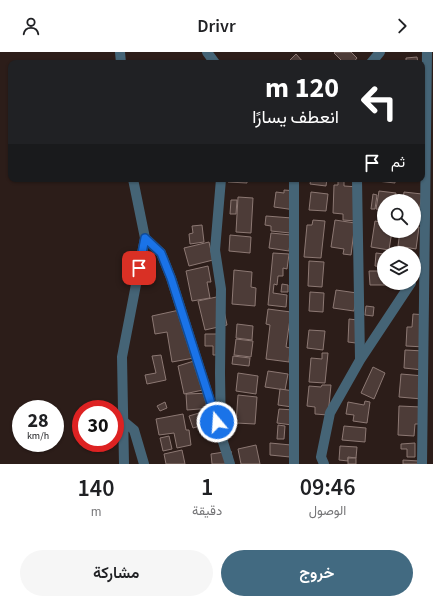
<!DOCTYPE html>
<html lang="ar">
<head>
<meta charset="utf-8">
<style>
	:root { --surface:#fff; --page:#f6f6f6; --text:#202124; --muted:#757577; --accent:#426a81 }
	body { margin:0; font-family:"Source Sans 3",Vazirmatn,sans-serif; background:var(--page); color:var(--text); direction:rtl; height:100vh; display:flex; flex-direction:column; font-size:15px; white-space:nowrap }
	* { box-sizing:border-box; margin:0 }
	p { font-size:13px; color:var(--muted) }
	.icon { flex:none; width:22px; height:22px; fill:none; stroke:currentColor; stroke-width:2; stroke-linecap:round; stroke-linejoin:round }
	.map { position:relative; height:412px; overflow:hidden; direction:ltr }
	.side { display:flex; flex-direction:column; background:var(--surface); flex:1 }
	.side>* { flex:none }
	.top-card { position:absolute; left:8px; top:8px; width:417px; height:122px; border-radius:8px; box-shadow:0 1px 3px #0004; direction:rtl; background:#202124; color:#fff; overflow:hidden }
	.controls { position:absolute; left:377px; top:142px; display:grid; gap:8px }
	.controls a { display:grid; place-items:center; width:44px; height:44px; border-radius:50%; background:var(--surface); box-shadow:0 1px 3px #0004; font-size:20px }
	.speed { position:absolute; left:12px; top:348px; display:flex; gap:8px; font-size:20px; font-weight:700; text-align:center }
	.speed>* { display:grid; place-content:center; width:52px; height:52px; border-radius:50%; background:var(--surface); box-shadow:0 1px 3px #0004; line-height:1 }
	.speed small { font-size:10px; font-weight:400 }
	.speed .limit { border:6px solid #d22; background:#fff; color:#111 }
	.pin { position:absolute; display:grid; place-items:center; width:34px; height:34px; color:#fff; margin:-17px; border-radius:8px; box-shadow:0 2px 6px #0006 }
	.me { position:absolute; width:44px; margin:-22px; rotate:342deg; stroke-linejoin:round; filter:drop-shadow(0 0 3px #0008) }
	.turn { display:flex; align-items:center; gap:14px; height:84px; padding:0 20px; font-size:18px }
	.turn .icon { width:52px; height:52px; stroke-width:2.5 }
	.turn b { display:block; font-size:28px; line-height:34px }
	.then { display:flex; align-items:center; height:38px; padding:0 20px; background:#0003; gap:8px; font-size:15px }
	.eta { display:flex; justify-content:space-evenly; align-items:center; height:68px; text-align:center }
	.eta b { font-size:24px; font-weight:600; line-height:28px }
	.button { display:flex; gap:8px; margin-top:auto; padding:8px 20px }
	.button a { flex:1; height:46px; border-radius:24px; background:var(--accent); color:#fff; font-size:16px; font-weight:600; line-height:46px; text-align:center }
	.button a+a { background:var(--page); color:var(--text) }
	header { display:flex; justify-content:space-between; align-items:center; height:52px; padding:0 20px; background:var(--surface); font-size:18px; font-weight:600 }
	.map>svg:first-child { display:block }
</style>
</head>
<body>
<header><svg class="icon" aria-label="forward" viewBox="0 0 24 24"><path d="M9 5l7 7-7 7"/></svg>Drivr<svg class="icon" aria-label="person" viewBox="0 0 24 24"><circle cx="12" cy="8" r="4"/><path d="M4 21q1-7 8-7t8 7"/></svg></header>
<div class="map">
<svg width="433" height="412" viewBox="0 0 433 412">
	<rect width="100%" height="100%" fill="#2c1d19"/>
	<g fill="#4d3c38" stroke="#8c7873">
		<path d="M 335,0 L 351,0 L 357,6 L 353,11 L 344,11 L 334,1 Z"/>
		<path d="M 296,2 L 304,11 L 293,11 L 290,8 Z"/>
		<path d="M 417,5 L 418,11 L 406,11 L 406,6 Z"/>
		<path d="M 228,127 L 247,127 L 247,131 L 228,130 Z"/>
		<path d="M 311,127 L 327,127 L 326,134 L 310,132 Z"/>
		<path d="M 338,127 L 344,127 L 344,134 L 359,135 L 356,169 L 343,168 L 343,162 L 333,161 L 334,133 L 338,133 Z"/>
		<path d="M 377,127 L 395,127 L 395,131 L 377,129 Z"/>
		<path d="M 284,138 L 297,139 L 295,158 L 274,155 L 276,140 L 284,141 Z"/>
		<path d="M 379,139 L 396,141 L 395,149 L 384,149 L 384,158 L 376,157 Z"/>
		<path d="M 311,140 L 328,142 L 326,159 L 309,158 Z"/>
		<path d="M 404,140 L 422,142 L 418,167 L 414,167 L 414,149 L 403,149 Z"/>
		<path d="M 373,142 L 377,143 L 375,157 L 371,157 Z"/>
		<path d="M 238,145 L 253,146 L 251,181 L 236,180 Z"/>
		<path d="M 231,148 L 237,148 L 236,162 L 230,162 Z"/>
		<path d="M 266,164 L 292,166 L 290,181 L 271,179 L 271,174 L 265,173 Z"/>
		<path d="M 380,166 L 384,166 L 384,179 L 392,179 L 389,198 L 371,195 L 375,169 L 380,170 Z"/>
		<path d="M 313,168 L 325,169 L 321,206 L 304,205 L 307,173 L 312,173 Z"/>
		<path d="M 335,168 L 355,171 L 351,203 L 343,202 L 344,197 L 331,195 Z"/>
		<path d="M 202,173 L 204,190 L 190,192 L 189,182 L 193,181 L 192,174 Z"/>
		<path d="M 414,174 L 419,175 L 416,197 L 398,194 L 400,179 L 414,179 Z"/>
		<path d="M 271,181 L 291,183 L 289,199 L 269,196 Z"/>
		<path d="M 230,183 L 251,185 L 250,201 L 229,199 Z"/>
		<path d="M 209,190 L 213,208 L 189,214 L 184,196 Z"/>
		<path d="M 273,201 L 289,202 L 287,217 L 283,216 L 283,224 L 278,224 L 277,233 L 274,232 L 273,241 L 287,243 L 286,255 L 268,253 Z"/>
		<path d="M 376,201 L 384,202 L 384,215 L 375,214 Z"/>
		<path d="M 309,209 L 324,210 L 322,235 L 308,234 Z"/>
		<path d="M 208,214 L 211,230 L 207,230 L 210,246 L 192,249 L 186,219 Z"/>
		<path d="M 234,218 L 252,220 L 251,235 L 256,236 L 255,254 L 232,252 Z"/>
		<path d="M 369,219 L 384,219 L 384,231 L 389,231 L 389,233 L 370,233 Z"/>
		<path d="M 282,232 L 288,233 L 288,240 L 281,240 Z"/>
		<path d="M 336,238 L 357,241 L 354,259 L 333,256 Z"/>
		<path d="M 310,240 L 324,241 L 323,260 L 309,259 Z"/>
		<path d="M 221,244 L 227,273 L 205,278 L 198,249 Z"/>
		<path d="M 366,254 L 374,255 L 373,264 L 365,263 Z"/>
		<path d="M 184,257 L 194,306 L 172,310 L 167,280 L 155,282 L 152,264 Z"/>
		<path d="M 268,257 L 291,260 L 286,295 L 290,296 L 289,310 L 266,307 L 270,273 L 266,272 Z"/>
		<path d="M 413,262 L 427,263 L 425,295 L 406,294 L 407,275 L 412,275 Z"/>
		<path d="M 349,267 L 358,268 L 356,291 L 348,290 Z"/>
		<path d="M 237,272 L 253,274 L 252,288 L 236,286 Z"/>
		<path d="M 309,278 L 325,279 L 323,298 L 307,296 Z"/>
		<path d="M 205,282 L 219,282 L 220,303 L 213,303 L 213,294 L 205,294 Z"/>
		<path d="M 236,287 L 253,289 L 251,305 L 234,303 Z"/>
		<path d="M 405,298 L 424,299 L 423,318 L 404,316 Z"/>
		<path d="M 322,301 L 328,301 L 325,331 L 309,330 L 311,306 L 322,307 Z"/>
		<path d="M 161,303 L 166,328 L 147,332 L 145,323 L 156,321 L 152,304 Z"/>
		<path d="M 233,304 L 250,306 L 249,314 L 232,312 Z"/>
		<path d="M 197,308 L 203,338 L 184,342 L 178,314 Z"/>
		<path d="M 373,315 L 385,321 L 374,347 L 361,341 Z"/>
		<path d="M 268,319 L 288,322 L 285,338 L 265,335 Z"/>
		<path d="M 238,321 L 258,324 L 256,342 L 236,339 Z"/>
		<path d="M 401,322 L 424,324 L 422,347 L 399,345 Z"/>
		<path d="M 322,333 L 331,333 L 328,363 L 315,362 L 315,355 L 307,354 L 309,334 L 321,335 Z"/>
		<path d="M 280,337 L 294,339 L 292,355 L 278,353 Z"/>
		<path d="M 211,341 L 212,356 L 187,358 L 186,342 Z"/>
		<path d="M 238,343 L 257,345 L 255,372 L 236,371 Z"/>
		<path d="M 365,349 L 370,350 L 367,371 L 353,369 L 354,363 L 346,362 L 348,350 L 364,353 Z"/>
		<path d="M 165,350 L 167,356 L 160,359 L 157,354 Z"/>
		<path d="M 399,354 L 421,355 L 420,372 L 415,372 L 414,384 L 398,383 Z"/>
		<path d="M 279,357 L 294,358 L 292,373 L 277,371 Z"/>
		<path d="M 199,361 L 203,373 L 193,376 L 189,364 Z"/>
		<path d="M 183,362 L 186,378 L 189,378 L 191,393 L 177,396 L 174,381 L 159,383 L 156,367 Z"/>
		<path d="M 278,373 L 285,374 L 284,387 L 277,387 Z"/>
		<path d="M 344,374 L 366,376 L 365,390 L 342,388 Z"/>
		<path d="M 169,384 L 172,397 L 163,399 L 160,386 Z"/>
		<path d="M 270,391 L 291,393 L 290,405 L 270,403 Z"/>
		<path d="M 415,391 L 415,405 L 407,405 L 407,397 L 401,397 L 401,392 Z"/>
		<path d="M 256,393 L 260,412 L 241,412 L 238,397 Z"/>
		<path d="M 340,394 L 357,395 L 356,406 L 348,405 L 348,409 L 339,408 Z"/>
		<path d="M 182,398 L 185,412 L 166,412 L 164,402 Z"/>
		<path d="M 231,399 L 233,412 L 212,412 L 211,402 Z"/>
		<rect x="348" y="406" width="8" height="6"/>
		<path d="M 403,408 L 419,409 L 419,412 L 403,412 Z"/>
	</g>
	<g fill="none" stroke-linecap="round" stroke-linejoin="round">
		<g stroke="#456476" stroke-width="10">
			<path d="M 120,0 L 121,11"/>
			<path d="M 207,0 L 215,11"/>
			<path d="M 371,11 L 380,0"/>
			<path d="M 221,127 L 215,198 L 221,237 L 220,321 L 221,384"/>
			<path d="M 357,127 L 360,307"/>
			<path d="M 145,186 L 161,201 L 171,226 L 230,412"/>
			<path d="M 122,368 L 134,378 L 144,412"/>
			<path d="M 124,412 L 122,305 L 145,186 L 133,127"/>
			<path d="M 294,412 L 294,127"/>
			<path d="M 324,412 L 321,405 L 330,361 L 360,308 L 411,231"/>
			<path d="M 422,412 L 427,0"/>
		</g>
	</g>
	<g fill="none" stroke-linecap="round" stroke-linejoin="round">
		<defs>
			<path id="route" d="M 139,216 L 145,186 L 161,201 L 171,226 L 217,370"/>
		</defs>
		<use href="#route" stroke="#114b97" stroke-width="10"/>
		<use href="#route" stroke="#1a73e8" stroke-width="7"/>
	</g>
</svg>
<div class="controls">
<a><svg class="icon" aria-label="search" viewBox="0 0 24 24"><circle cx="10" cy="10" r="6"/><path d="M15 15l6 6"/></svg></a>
<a><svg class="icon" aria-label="layers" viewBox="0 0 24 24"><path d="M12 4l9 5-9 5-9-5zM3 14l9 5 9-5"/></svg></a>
</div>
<div class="speed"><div>28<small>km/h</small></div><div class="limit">30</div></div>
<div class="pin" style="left:139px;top:216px;background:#d93025"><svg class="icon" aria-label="arrive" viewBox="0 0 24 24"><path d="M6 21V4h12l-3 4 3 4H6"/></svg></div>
<svg class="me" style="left:217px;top:370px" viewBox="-20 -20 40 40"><circle r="17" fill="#1a73e8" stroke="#fff" stroke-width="3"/><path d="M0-11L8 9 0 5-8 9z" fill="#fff"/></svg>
<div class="top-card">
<div class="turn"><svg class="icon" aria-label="left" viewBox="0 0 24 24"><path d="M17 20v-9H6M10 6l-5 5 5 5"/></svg><div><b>120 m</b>انعطف يسارًا</div></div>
<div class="then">ثم<svg class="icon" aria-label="arrive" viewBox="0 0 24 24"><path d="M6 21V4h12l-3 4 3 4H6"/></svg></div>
</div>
</div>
<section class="side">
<div class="eta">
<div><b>09:46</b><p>الوصول</p></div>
<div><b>1</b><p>دقيقة</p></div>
<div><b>140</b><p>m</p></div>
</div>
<div class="button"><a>خروج</a><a>مشاركة</a></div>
</section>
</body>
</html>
